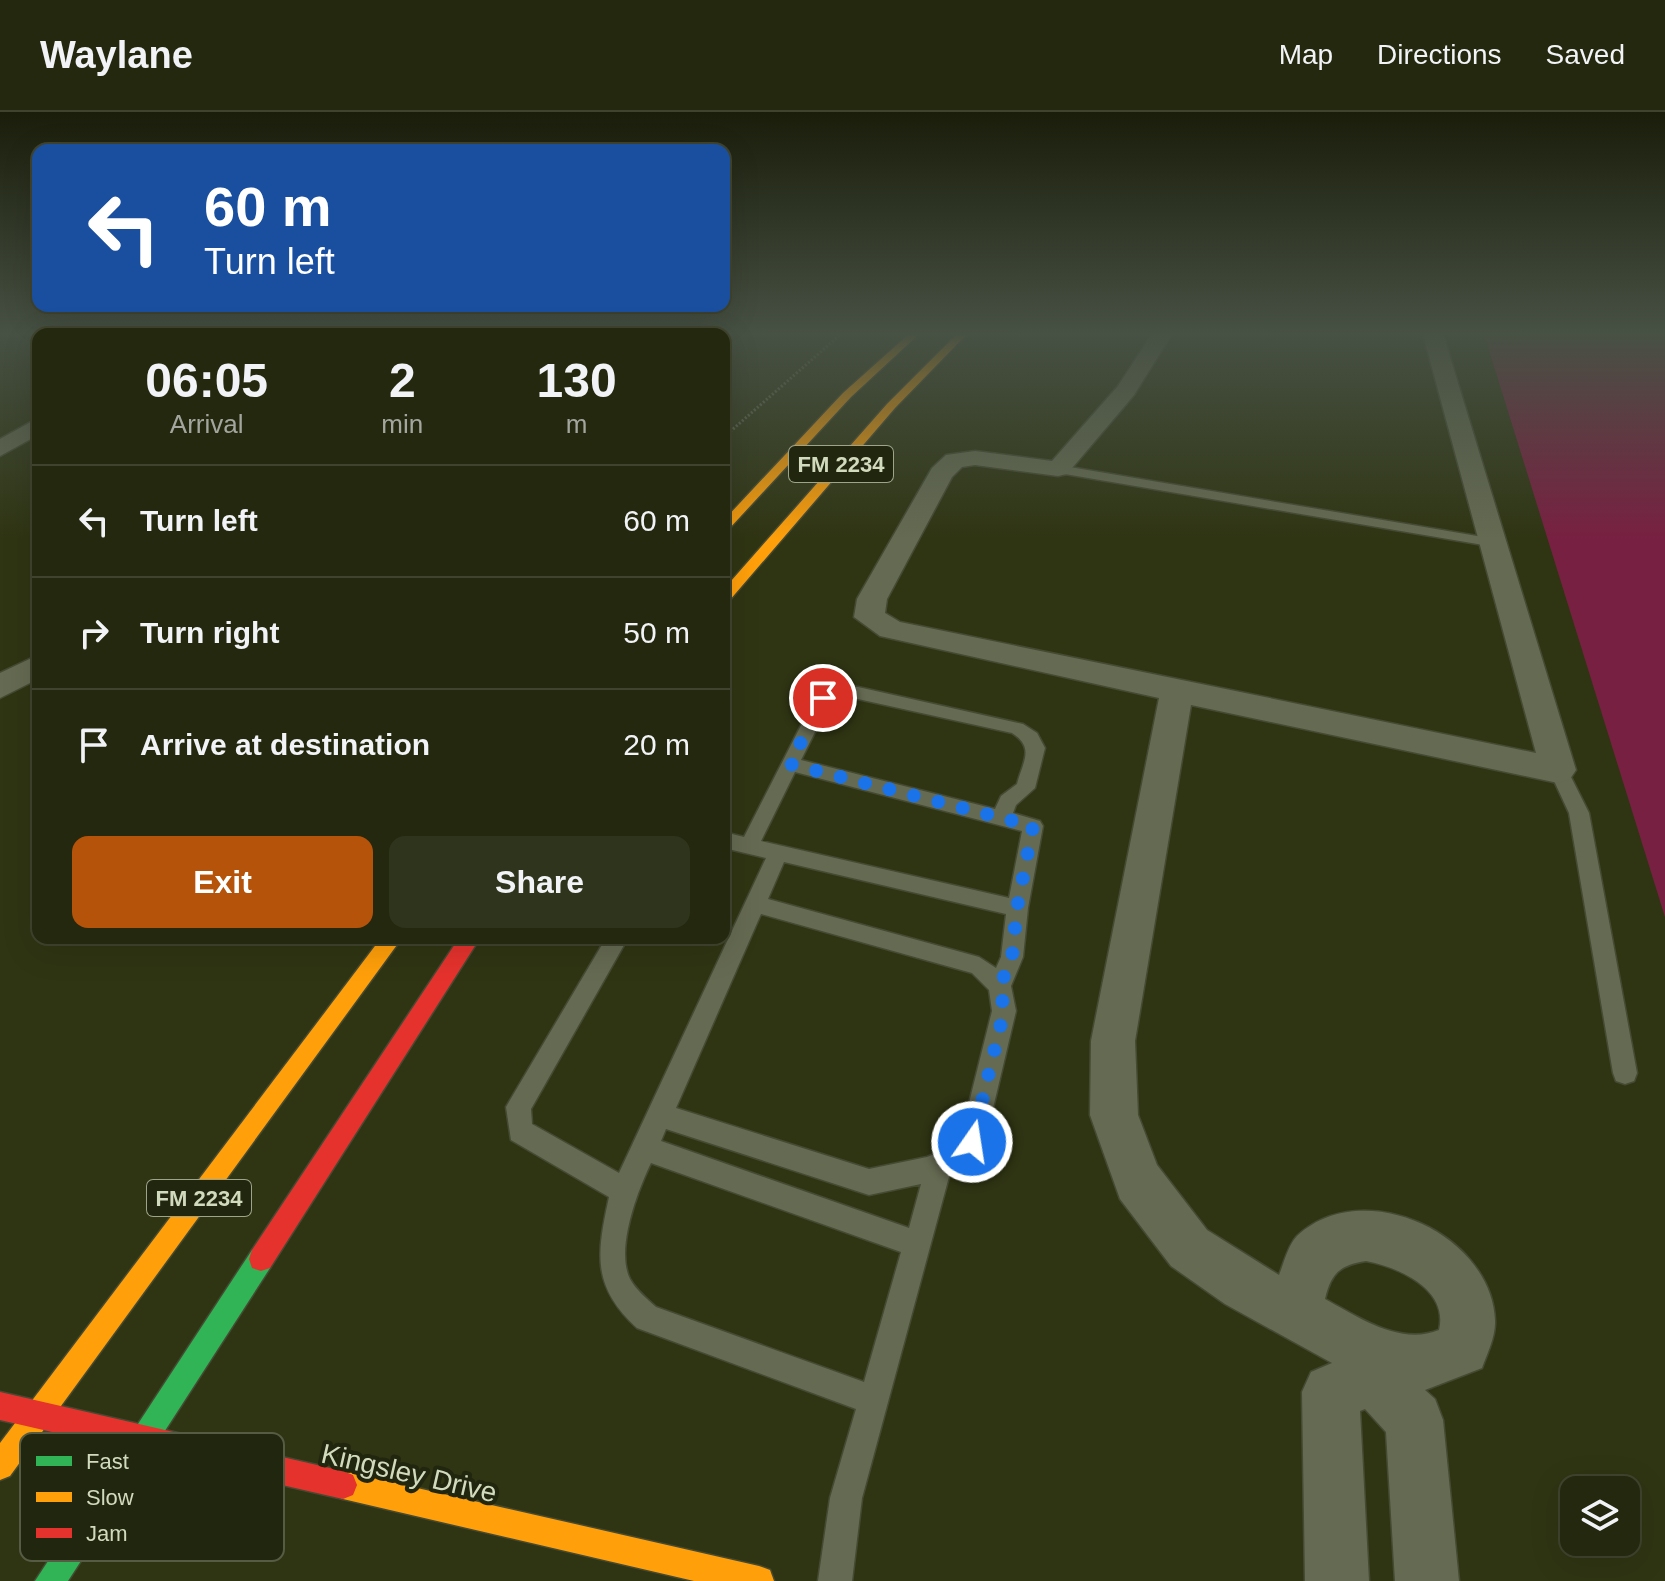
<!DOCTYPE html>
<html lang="en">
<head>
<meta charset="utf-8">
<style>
	:root { --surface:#23280e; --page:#2f341c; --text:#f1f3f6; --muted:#a3a69e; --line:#40442e; --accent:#b45309 }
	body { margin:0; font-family:Arial,sans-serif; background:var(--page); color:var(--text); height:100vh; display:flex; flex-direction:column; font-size:30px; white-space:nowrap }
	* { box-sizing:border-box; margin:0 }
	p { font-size:26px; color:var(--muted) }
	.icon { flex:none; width:44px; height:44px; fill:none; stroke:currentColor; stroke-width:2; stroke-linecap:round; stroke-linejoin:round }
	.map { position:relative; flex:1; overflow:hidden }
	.panel { position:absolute; left:32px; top:216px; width:698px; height:616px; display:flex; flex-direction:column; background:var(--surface); border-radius:16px; box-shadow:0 8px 32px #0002,0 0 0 2px var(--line) }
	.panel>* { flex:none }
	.top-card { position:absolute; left:32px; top:32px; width:698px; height:168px; border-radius:16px; box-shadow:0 8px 32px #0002,0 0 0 2px var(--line); background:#1a4fa0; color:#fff; overflow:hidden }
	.tools { position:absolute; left:1560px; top:1364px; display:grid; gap:16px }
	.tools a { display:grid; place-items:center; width:80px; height:80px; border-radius:16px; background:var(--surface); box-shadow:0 8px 32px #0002,0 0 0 2px var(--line); font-size:40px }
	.pin { position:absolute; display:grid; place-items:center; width:68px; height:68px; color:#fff; margin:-34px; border:4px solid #fff; border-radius:50%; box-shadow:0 2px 8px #0007 }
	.me { position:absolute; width:88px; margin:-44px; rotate:13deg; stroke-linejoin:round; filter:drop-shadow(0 0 6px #0008) }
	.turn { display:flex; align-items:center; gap:28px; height:168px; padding:0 40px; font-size:36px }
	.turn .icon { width:104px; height:104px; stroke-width:2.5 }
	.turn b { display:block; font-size:56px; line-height:68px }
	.eta { display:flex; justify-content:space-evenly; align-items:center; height:136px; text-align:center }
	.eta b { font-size:48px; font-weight:600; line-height:56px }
	.primary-button { display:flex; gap:16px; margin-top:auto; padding:16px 40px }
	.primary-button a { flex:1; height:92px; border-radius:16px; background:var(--accent); color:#fff; font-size:32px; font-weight:600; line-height:92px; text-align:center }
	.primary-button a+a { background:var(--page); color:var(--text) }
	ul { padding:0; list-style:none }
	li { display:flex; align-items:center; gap:24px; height:112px; padding:0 40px; border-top:2px solid var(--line) }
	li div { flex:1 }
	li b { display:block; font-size:30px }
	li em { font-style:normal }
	header { display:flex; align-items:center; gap:48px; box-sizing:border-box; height:112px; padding:0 40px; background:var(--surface); border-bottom:2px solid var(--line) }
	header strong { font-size:38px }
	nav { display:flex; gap:44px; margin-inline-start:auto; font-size:28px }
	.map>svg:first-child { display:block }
</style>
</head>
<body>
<header>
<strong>Waylane</strong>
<nav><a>Map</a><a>Directions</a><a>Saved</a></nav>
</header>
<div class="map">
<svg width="1665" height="1469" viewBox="0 0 1665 1469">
	<rect width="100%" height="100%" fill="#2f3513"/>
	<path fill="#782041" d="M 1484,222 L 1665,222 L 1665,805 Z"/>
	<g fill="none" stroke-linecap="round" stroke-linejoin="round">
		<defs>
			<g id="lane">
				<path d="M 1058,353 L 1495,427 L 1502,431 L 1495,435 L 1053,360 L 1053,354 Z"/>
				<path d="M 838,574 L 858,575 L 1023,612 L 1037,621 L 1045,636 L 1035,676 L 1016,693 L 1013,701 L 1040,709 L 1043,714 L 1028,796 L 1023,845 L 1011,874 L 1016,899 L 985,1030 L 981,1039 L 950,1061 L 862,1386 L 852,1469 L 818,1469 L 830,1386 L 856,1297 L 637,1216 C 591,1174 597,1141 609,1085 L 511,1028 L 506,995 L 606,826 L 628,826 L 531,997 L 532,1012 L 619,1061 L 766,746 L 724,736 L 724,720 L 744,725 L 817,582 ZM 840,586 L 858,587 L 1012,621 C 1035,636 1023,649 1017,672 L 1001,684 L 995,697 L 801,648 L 830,590 ZM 795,660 L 1022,719 L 1009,786 L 761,729 ZM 784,750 L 1006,802 L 1001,845 L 996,856 L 979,845 L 768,787 ZM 761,802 L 972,861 L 989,878 L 992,899 L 961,1023 L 942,1039 L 927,1045 L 869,1057 L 676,996 ZM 666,1017 L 869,1083 L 921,1072 L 909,1116 L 661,1029 ZM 651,1051 L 901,1140 L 864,1270 L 656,1195 C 647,1187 636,1178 630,1167 C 615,1137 638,1078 651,1051 Z"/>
				<path d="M 1558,651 L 1565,653 L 1589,701 L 1637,961 L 1634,969 L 1625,972 L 1616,969 L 1613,961 L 1569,701 L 1549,658 Z"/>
			</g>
			<g id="street">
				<path d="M 1152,222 L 1172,222 L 1134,283 L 1067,362 L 1058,364 L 975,353 L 962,355 L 952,365 L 887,487 L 885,501 L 900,510 L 1536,641 L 1423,222 L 1443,222 L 1576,658 L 1570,667 L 1558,671 L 1191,593 L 1135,929 L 1138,1003 L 1157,1053 L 1207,1118 L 1279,1163 C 1284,1151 1288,1133 1297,1124 C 1362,1063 1491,1121 1495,1208 C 1496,1224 1487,1242 1482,1256 L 1425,1278 L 1435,1287 L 1443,1308 L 1459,1469 L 1395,1469 L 1386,1320 L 1365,1297 L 1360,1299 L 1369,1469 L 1305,1469 L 1302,1280 L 1311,1260 L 1332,1251 L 1225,1192 L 1171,1154 L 1120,1087 L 1090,1003 L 1091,929 L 1159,586 L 880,524 L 854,505 L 857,487 L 932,356 L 946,343 L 975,339 L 1052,349 L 1118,274 ZM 1366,1149 C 1398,1155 1449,1177 1439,1218 C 1400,1234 1358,1205 1325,1187 C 1331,1161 1340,1153 1366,1149 Z"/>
				<path d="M 38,306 L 38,323 L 0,344 L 0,327 Z"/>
				<path d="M 38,543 L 38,567 L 0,586 L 0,561 Z"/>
			</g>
			<path id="fast" d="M 261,1135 L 270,1138 L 273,1147 L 270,1156 L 68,1469 L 35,1469 L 252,1138 Z"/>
			<g id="slow">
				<path d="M 909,222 L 919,222 L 851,285 L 728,418 L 724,419 L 724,408 L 843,281 Z"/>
				<path d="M 957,222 L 967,222 L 895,296 L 729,489 L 724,490 L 724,477 L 887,292 Z"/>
				<path d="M 381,826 L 402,826 L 10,1364 L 0,1368 L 0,1331 Z"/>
				<path d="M 343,1359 L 759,1454 L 770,1458 L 774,1469 L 694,1469 L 343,1387 L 333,1383 L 329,1373 L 333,1363 Z"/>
			</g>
			<g id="jam">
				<path d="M 459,826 L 480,826 L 270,1156 L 261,1159 L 252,1156 L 249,1147 L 252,1138 Z"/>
				<path d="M 0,1280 L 343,1359 L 353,1363 L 357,1373 L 353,1383 L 343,1387 L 0,1308 Z"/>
			</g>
		</defs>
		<use href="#lane" stroke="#454a33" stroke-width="3"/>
		<use href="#street" stroke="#454a33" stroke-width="3"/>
		<use href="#fast" stroke="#454a33" stroke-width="3"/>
		<use href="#slow" stroke="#454a33" stroke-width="3"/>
		<use href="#jam" stroke="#454a33" stroke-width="3"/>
		<path stroke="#676b56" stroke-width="3" stroke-dasharray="2 2" stroke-linecap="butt" d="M 724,325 L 841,222"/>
		<use href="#lane" fill="#656a52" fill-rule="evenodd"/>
		<use href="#street" fill="#656a52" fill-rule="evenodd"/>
		<use href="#fast" fill="#30b455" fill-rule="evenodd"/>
		<use href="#slow" fill="#ff9f0a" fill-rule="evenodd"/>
		<use href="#jam" fill="#e5322d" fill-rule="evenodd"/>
	</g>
	<linearGradient id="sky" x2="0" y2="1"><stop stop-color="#1a1d0a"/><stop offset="0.52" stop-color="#475144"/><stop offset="1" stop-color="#475144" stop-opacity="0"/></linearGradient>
	<rect width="1665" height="427" fill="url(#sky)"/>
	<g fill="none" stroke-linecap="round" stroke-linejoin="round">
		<path stroke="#1a73e8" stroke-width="14" stroke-dasharray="0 25.2" d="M 823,586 L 790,652 L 1033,714 L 1017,796 L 1012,845 L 1000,874 L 1004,899 L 972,1030"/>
	</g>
	<g text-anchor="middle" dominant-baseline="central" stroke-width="8" stroke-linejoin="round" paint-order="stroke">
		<g fill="#21260f" stroke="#9da489" stroke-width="2">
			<rect x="789" y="334" width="104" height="36" rx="6"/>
			<rect x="147" y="1068" width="104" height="36" rx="6"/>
		</g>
		<g font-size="22" font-weight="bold" fill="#d2dabd">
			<text x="841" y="352">FM 2234</text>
			<text x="199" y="1086">FM 2234</text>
		</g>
		<g font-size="28" fill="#d2dabd" stroke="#21260f">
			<text transform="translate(409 1361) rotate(13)">Kingsley Drive</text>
		</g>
	</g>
	<rect x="20" y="1321" width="264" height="128" rx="12" fill="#21260f" stroke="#565c43" stroke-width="2"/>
	<rect x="36" y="1344" width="36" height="10" fill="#30b455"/>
	<rect x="36" y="1380" width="36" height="10" fill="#ff9f0a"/>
	<rect x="36" y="1416" width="36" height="10" fill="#e5322d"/>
	<g font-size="22" fill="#d2dabd">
		<text x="86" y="1357">Fast</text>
		<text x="86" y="1393">Slow</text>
		<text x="86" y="1429">Jam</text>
	</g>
</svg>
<div class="tools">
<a><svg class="icon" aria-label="layers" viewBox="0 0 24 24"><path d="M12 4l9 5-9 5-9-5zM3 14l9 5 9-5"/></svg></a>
</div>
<div class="pin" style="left:823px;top:586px;background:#d93025"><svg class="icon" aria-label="arrive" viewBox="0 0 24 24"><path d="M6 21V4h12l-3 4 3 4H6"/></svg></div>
<svg class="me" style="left:972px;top:1030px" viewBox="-20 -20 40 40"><circle r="17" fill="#1a73e8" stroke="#fff" stroke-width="3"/><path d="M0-11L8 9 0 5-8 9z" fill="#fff"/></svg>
<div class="top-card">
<div class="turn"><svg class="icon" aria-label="left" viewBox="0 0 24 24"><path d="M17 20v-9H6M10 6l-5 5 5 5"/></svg><div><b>60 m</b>Turn left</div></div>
</div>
<section class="panel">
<div class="eta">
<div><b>06:05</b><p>Arrival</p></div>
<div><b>2</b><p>min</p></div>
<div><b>130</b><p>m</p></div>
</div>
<ul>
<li><svg class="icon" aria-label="left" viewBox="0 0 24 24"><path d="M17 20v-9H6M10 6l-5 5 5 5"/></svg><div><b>Turn left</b></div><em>60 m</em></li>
<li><svg class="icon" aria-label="right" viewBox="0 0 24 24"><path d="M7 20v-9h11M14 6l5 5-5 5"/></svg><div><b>Turn right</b></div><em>50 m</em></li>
<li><svg class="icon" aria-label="arrive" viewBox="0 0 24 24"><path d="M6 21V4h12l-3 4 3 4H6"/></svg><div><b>Arrive at destination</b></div><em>20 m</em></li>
</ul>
<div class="primary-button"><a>Exit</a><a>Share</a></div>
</section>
</div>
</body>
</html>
